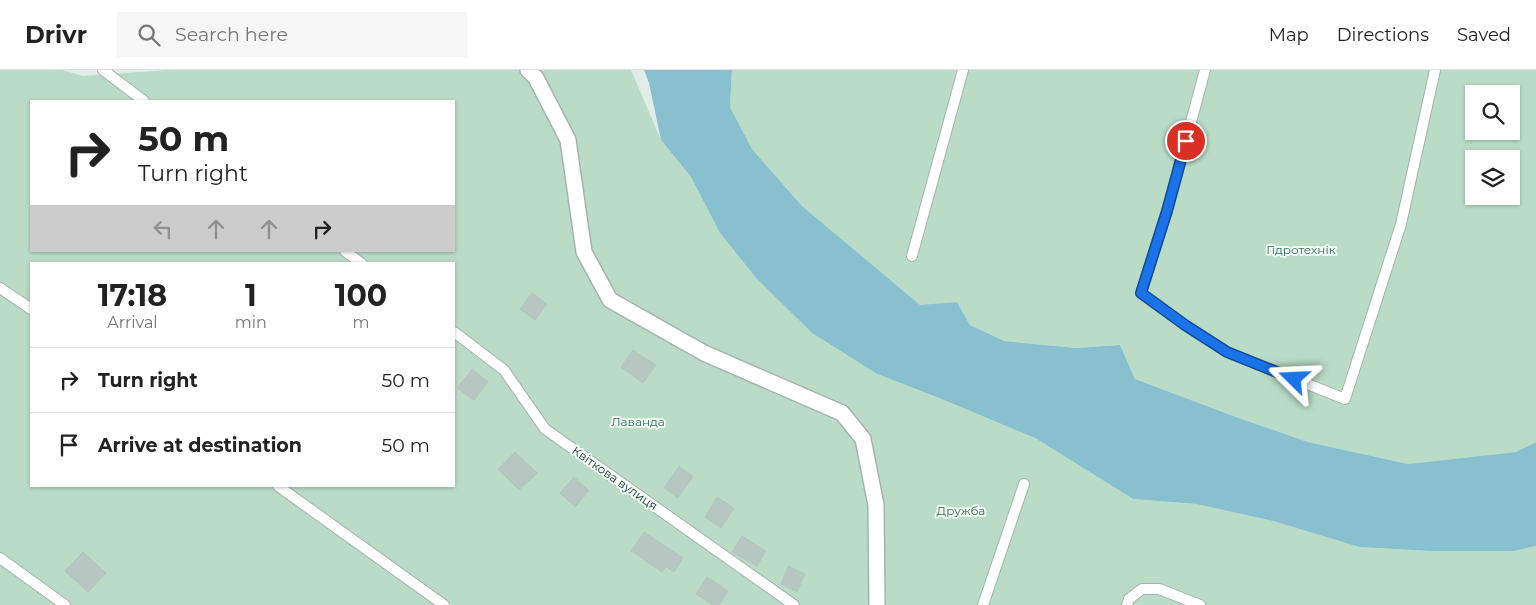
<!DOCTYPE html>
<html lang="en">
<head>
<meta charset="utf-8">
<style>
	:root { --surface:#fff; --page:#f6f6f6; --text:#222; --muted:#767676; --line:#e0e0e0 }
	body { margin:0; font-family:Montserrat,sans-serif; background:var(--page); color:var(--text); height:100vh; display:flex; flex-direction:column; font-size:19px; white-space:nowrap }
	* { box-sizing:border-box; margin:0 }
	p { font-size:16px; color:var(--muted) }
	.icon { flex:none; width:28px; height:28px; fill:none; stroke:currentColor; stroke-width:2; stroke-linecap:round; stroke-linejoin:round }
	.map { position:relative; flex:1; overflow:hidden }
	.drawer { position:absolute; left:30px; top:192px; width:425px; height:225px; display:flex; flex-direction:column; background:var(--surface); border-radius:0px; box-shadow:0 1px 4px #0004 }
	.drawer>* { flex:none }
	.hud { position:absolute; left:30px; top:30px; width:425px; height:152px; border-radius:0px; box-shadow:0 1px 4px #0004; background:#fff; color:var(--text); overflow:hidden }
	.controls { position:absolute; left:1465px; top:15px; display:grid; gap:10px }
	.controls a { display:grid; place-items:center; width:55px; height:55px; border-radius:0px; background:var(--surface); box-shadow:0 1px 4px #0004; font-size:25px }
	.pin { position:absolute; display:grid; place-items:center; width:42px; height:42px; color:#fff; margin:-21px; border:2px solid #fff; border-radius:50%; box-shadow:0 1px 5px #0007 }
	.me { position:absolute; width:55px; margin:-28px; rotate:291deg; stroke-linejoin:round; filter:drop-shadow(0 0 4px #0008) }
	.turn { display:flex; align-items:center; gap:18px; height:105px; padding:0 25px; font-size:22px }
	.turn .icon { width:65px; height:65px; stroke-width:2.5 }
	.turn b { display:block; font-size:35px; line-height:42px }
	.lanes { display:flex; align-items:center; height:48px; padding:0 25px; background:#0003; justify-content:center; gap:25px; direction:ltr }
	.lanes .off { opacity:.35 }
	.eta { display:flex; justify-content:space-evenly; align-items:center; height:85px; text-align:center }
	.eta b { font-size:30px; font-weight:700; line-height:35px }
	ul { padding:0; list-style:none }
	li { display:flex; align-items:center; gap:15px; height:65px; padding:0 25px; border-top:1px solid var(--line) }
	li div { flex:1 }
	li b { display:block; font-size:19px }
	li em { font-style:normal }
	header { display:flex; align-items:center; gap:30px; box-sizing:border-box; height:70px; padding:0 25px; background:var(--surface); border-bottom:1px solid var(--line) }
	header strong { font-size:24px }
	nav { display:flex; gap:28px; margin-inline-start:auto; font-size:18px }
	.search { width:350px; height:45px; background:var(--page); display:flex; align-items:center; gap:12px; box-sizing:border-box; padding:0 18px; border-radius:0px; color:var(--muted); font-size:19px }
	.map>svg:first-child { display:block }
</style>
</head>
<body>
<header>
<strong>Drivr</strong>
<div class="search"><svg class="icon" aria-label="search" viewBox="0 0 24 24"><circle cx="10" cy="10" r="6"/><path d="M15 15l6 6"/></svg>Search here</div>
<nav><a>Map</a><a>Directions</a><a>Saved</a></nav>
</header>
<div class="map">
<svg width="1536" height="535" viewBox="0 0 1536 535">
	<rect width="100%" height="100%" fill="#e1ebe7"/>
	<g fill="#badcc6" fill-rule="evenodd">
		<path d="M 0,0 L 62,0 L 83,6 L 168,0 L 631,0 L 661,70 L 691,107 L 720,163 L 756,208 L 812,263 L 877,304 L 939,328 L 1035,368 L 1133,429 L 1196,434 L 1273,451 L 1359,477 L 1430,481 L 1514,481 L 1536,476 L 1536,535 L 0,535 ZM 31,31 L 454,31 L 454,181 L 31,181 ZM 31,194 L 454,194 L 454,416 L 31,416 Z"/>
		<path d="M 732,0 L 1536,0 L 1536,372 L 1516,382 L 1408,394 L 1308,372 L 1236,347 L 1135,309 L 1120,275 L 1076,278 L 1003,271 L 970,255 L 957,232 L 920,236 L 802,136 L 752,79 L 730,37 ZM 1474,24 L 1511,24 L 1511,61 L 1474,61 ZM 1474,89 L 1511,89 L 1511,126 L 1474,126 Z"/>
	</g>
	<path fill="#89c0d0" d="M 644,0 L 732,0 L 730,37 L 752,79 L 802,136 L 920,235 L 957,232 L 970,255 L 1004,271 L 1076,278 L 1120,275 L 1135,309 L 1236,347 L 1308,372 L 1408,394 L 1516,382 L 1536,372 L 1536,476 L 1514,481 L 1430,481 L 1359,477 L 1273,451 L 1196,434 L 1133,429 L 1035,368 L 939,328 L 877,304 L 812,263 L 756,208 L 720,163 L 691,107 L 661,70 L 649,13 Z"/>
	<g fill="#b6c6c0" stroke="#b3c5bf">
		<path d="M 532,223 L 547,234 L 535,250 L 520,239 Z"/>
		<path d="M 633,280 L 656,295 L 643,313 L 621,297 Z"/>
		<path d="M 472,299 L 488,312 L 474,330 L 457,318 Z"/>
		<path d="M 515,382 L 537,403 L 519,420 L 498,399 Z"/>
		<path d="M 679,396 L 693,406 L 678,428 L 664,418 Z"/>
		<path d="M 574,407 L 589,421 L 575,437 L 560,423 Z"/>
		<path d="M 717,427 L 734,438 L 721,458 L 705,447 Z"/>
		<path d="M 644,462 L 683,488 L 674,502 L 666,497 L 662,502 L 631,481 Z"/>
		<path d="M 742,466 L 766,481 L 757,496 L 732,482 Z"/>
		<path d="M 83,482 L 106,503 L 88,522 L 65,501 Z"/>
		<path d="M 788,496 L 805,504 L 797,522 L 781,514 Z"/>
		<path d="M 707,507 L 728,521 L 719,535 L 713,535 L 696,524 Z"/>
	</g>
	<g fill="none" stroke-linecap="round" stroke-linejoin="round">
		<defs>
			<g id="lane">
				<path d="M 103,0 L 144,31"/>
				<path d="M 1205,0 L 1167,141 L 1141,223 L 1185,255 L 1227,282 L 1345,329 L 1401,154 L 1435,0"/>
				<path d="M 345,181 L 362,194"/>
				<path d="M 912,186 L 963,0"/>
				<path d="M 0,218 L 31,239"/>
				<path d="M 454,262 L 504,300 L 545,359 L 794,535"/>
				<path d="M 278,416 L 444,535"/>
				<path d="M 0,488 L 65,535"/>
				<path d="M 983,535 L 1024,414"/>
				<path d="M 1127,535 L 1129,529 L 1142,519 L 1159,519 L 1200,535"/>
			</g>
			<path id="street" d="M 528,0 L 536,8 L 568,70 L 584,182 L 610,230 L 704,283 L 842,343 L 863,369 L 876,435 L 877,535"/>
		</defs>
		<use href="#lane" stroke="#a4b3ae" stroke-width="12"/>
		<use href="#street" stroke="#a4b3ae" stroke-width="18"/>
		<use href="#lane" stroke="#fff" stroke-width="10"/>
		<use href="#street" stroke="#fff" stroke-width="15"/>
	</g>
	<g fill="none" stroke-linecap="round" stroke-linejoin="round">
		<defs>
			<path id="route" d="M 1186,71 L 1167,141 L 1141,223 L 1185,255 L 1227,282 L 1294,309"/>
		</defs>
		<use href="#route" stroke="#114b97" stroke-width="12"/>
		<use href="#route" stroke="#1a73e8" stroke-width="9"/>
	</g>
	<g text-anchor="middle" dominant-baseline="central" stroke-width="4" stroke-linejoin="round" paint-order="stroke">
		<g font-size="12" fill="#2c724c" stroke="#f1f8f5">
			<text x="1301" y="179">Гідротехнік</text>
			<text x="638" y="351">Лаванда</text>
			<text x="961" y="440">Дружба</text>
		</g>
		<g font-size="12" fill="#223c36" stroke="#f1f8f5">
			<text transform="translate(615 408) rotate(35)">Квіткова вулиця</text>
		</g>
	</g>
</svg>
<div class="controls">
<a><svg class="icon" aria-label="search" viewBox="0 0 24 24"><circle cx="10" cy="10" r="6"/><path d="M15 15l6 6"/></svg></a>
<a><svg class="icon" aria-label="layers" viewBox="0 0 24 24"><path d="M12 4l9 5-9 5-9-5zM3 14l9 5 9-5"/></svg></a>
</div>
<div class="pin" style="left:1186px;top:71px;background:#d93025"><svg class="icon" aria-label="arrive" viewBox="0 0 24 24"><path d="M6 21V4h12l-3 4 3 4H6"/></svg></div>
<svg class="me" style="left:1294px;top:309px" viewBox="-20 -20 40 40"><path d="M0-17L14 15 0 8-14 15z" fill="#1a73e8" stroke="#fff" stroke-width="4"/></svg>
<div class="hud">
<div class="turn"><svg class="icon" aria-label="right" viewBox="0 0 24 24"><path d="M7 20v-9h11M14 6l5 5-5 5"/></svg><div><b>50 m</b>Turn right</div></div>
<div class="lanes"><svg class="icon off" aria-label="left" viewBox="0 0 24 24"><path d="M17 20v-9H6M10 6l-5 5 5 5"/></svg><svg class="icon off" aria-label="ahead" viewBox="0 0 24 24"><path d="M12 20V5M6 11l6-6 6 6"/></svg><svg class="icon off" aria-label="ahead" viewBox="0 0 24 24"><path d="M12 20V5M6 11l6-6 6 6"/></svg><svg class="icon" aria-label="right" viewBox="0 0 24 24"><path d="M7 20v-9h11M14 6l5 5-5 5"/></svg></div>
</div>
<section class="drawer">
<div class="eta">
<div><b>17:18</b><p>Arrival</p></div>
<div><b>1</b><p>min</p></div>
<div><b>100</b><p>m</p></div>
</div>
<ul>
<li><svg class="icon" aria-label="right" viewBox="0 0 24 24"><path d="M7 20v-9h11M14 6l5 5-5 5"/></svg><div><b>Turn right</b></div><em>50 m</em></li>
<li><svg class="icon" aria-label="arrive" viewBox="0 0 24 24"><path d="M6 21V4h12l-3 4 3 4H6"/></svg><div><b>Arrive at destination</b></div><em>50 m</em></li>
</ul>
</section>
</div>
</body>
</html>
